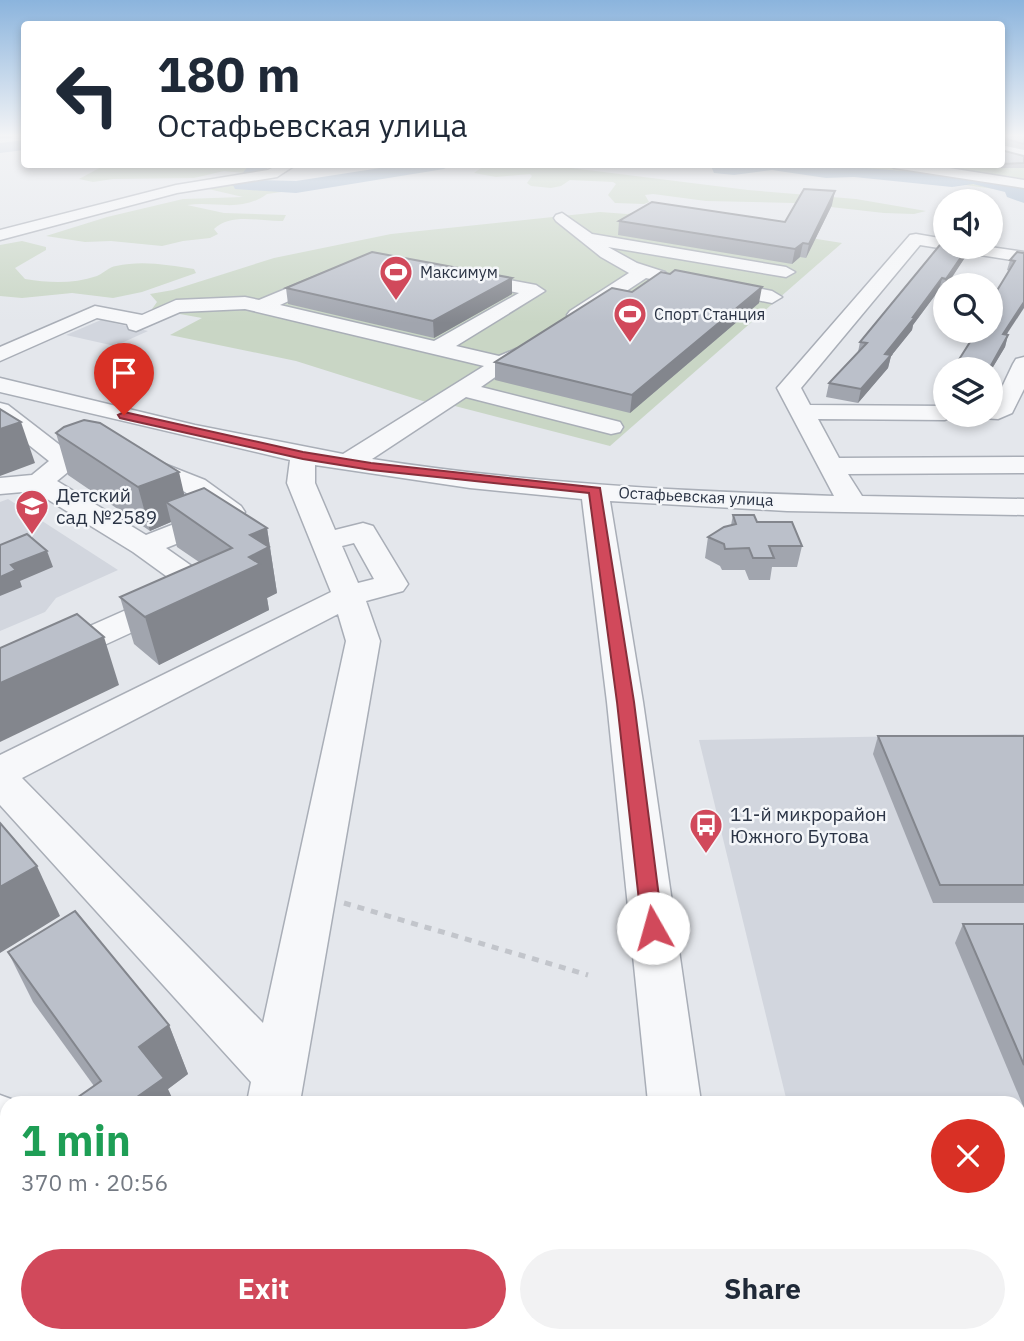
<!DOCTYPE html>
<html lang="en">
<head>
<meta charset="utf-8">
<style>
	:root { --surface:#fff; --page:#f2f2f3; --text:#1f2937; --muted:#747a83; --accent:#d1495b }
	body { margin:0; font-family:"IBM Plex Sans",sans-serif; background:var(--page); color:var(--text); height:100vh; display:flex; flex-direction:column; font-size:26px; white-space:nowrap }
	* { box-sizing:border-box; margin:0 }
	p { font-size:23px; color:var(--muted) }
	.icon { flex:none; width:38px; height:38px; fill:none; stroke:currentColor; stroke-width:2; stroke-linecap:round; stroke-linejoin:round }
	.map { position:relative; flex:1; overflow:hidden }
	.panel { position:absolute; left:0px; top:1096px; width:1026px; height:247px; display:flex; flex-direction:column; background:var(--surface); border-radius:21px 21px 0 0; box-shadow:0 4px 10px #0003 }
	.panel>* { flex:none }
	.banner { position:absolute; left:21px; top:21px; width:984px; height:147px; border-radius:7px; box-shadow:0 4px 10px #0003; background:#fff; color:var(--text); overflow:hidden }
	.controls { position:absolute; left:933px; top:189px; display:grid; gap:14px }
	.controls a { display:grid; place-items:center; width:70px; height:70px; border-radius:50%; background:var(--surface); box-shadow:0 4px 10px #0003; font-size:35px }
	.pin { position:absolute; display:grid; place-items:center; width:60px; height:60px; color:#fff; margin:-72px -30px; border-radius:50% 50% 50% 0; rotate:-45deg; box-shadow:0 0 7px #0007 }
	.pin .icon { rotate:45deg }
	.me { position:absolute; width:77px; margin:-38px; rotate:353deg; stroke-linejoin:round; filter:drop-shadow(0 0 5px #0008) }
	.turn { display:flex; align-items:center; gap:24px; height:147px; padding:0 21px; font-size:32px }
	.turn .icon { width:91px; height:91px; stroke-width:2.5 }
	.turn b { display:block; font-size:49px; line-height:60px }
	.round { display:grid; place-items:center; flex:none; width:74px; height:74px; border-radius:37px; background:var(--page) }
	.headline { display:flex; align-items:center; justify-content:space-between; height:119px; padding:0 21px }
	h1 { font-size:42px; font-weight:800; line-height:52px; color:#1e9e55 }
	.action { display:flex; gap:14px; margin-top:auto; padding:14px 21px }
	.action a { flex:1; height:80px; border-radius:42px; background:var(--accent); color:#fff; font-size:28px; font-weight:800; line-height:80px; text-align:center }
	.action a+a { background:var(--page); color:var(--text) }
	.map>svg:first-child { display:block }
</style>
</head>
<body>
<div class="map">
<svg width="1024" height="1341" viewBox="0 0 1024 1341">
	<rect width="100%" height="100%" fill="#e4e7ec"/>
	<g fill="#d2d6de">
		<path d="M 101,320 L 148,331 L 115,346 L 66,335 Z"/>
		<path d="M 8,499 L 118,570 L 56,598 L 45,612 L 0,631 L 0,502 Z"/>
		<path d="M 1024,734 L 1024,1341 L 844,1341 L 843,1335 L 1018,1335 L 1018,1102 L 787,1102 L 699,740 Z"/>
	</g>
	<g fill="#c9d6c5">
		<path d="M 1001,135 L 1024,135 L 1024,193 L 820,165 L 1001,164 Z"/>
		<path d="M 105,165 L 278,165 L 244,173 L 224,171 L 194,178 L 113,179 L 93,182 L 79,179 Z"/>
		<path d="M 497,166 L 571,168 L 748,190 L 856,199 L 926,211 L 914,214 L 884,213 L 795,203 L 706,201 L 653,194 L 645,195 L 649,202 L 644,204 L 615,203 L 608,195 L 616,184 L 613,182 L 570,180 L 561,186 L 551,188 L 531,186 L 527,183 L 532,176 L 530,174 L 496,177 L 474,173 L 481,168 Z"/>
		<path d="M 342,178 L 359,181 L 267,194 C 241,213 217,201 187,205 L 224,213 L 286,215 L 283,221 C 261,222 232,212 214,229 L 218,234 L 210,238 L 183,241 L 162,246 L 111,241 L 85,242 L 46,236 L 107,217 L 183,199 L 243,197 L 204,188 L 251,181 L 288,184 Z"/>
		<path d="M 642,211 L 842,243 L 610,446 L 451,405 L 429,403 L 296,361 L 170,335 L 202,318 L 152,309 L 157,302 L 150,294 L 173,290 L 274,258 L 391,234 L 600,212 L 627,214 Z"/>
		<path d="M 22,241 L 46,247 L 46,250 L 15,268 L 25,279 C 50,283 73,284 97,276 C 104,273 109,267 116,266 C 142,260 169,265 194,269 L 196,273 L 142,292 L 113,298 L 72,293 L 22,298 L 0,296 L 0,245 Z"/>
	</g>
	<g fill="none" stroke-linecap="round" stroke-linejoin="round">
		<g fill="#9fb4cc" fill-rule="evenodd">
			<path d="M 24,140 L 24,150 L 0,153 L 0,143 Z"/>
			<path d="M 250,164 L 271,164 L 257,180 L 296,181 L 406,164 L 452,164 L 444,169 L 296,193 L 235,189 L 233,185 Z"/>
			<path d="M 710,164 L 854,167 L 952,175 L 974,172 L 1024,186 L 1024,203 L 1007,197 L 1005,192 L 973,184 L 952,187 L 854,177 L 826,178 L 772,170 L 734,175 L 714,173 Z"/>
		</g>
		<defs>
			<g id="minor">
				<path d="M 1001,145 L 1024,150 L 1024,158 L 1001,153 Z"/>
				<path d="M 280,164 L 297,164 L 277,177 L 177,193 L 0,240 L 0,230 L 176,185 L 268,170 Z"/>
				<path d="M 888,164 L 924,164 L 1024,180 L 1024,188 L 894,168 Z"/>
				<path d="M 562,213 L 592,234 L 786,267 L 795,272 L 786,277 L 608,247 L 637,263 L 665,272 L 668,276 L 659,281 L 646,278 L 584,319 L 570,319 L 567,315 L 570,311 L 629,273 L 601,257 L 556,221 L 554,218 L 556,215 Z"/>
				<path d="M 916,234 L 945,239 L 945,247 L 952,247 L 945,249 L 920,245 L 801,388 L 810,405 L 945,406 L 945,415 L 956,415 L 945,420 L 818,419 L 839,458 L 1024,457 L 1024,473 L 848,474 L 862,496 L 1024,499 L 1024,515 L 787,511 L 610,501 L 643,702 L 701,1102 L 648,1102 L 607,702 L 582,499 L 470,488 L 315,465 L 315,483 L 335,530 L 363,523 L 373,526 L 408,584 L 403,591 L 366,601 L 380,641 L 300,1102 L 247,1102 L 251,1082 L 0,805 L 0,755 L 331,592 L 287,483 L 290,460 L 0,392 L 0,378 L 195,425 L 343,454 L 484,366 L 245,309 L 180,312 L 136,331 L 129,329 L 127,324 L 97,318 L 0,361 L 0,347 L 95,306 L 142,315 L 176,300 L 245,297 L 259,300 L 329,271 L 335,272 L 338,276 L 335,280 L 280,305 L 434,341 L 519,293 L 460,281 L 457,277 L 460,273 L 466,272 L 536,285 L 545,291 L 456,346 L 499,356 L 516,349 L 524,350 L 527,355 L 481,387 L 620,422 L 623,427 L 620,432 L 611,434 L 466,397 L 372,459 C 525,483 680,491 834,496 L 777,388 L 910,235 ZM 354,543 L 374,579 L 358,583 L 342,546 ZM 338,614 L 346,641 L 263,1023 L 22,778 Z"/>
				<path d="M 952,247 L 990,247 L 1024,252 L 1024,262 L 961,252 Z"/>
				<path d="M 714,280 L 772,291 L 782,297 L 772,303 L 707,290 L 705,286 L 707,282 Z"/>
				<path d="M 1024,357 L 1024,389 L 1012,413 L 998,419 L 981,418 L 979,415 L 990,415 L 990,406 L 994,404 L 1013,364 L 1016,359 Z"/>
				<path d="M 0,403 L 8,405 L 65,449 L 81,441 L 90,444 L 94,449 L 90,454 L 57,481 L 146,535 L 210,510 L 185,492 L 130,468 L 126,462 L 130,456 L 139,454 L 205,480 L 241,506 L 245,512 L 241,518 L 166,548 L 213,581 L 218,588 L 213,595 L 13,687 L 0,690 L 0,666 L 180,586 L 133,552 L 34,491 L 0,494 L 0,478 L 32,475 L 49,461 L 0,422 Z"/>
				<path d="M 0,1095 L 19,1102 L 7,1102 L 7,1160 L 0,1157 Z"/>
				<path d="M 38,1335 L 105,1335 L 103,1341 L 35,1341 Z"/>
				<path d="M 199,1335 L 263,1335 L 262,1341 L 198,1341 Z"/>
				<path d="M 674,1335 L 738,1335 L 739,1341 L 675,1341 Z"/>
			</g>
		</defs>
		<use href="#minor" stroke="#a9aeb7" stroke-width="3"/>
		<path stroke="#c2c5cb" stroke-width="5" stroke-dasharray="7 7" stroke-linecap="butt" d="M 344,903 L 588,975"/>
		<use href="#minor" fill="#f7f8fa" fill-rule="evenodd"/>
	</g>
	<g fill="#a1a5ae">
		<path d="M 0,135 L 15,135 L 11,138 L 0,138 Z"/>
		<path d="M 1001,135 L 1024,135 L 1024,149 L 1001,143 Z"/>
		<path d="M 1001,150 L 1024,156 L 1024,168 L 968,168 L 941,164 L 1001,164 Z"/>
		<path d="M 832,205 L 806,258 L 800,257 L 792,264 L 618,235 L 619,221 L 785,222 Z"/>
		<path d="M 945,247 L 969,247 L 966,256 L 945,285 L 945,288 L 943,291 L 939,290 L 913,325 L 912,330 L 891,356 L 888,368 L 858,403 L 826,397 L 829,383 L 858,352 L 860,342 Z"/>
		<path d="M 1024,253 L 1007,335 L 1008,335 L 1005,347 L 990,372 L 990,331 L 1009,271 L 1007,270 L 1010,260 Z"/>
		<path d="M 286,288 L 512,294 L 434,338 L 288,304 Z"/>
		<path d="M 632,292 L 759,303 L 630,413 L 495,380 L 495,362 Z"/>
		<path d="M 56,433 L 185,495 L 267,528 L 277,593 L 267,598 L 269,610 L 159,665 L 134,644 L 120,597 L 199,562 L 177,547 L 171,522 L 150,531 L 68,475 Z"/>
		<path d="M 733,515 L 757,522 L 802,546 L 797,567 L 772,567 L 770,580 L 749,580 L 745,570 L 722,570 L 720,566 L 705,558 L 708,537 L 731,525 Z"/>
		<path d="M 878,736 L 1024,736 L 1024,903 L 933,903 L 873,754 Z"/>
		<path d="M 963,924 L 1024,924 L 1024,1108 L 955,943 Z"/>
		<path d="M 8,952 L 169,1025 L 188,1074 L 168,1089 L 94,1086 L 33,1002 Z"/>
	</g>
	<g fill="#83868d">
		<path d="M 835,191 L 832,205 L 806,258 L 809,244 Z"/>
		<path d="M 803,243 L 800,257 L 792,264 L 795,249 Z"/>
		<path d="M 968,247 L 966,256 L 947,285 L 945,285 L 945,288 L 943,291 L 946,279 Z"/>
		<path d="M 512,278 L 512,294 L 434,338 L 433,321 Z"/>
		<path d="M 942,278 L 939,290 L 913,325 L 912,330 L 891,356 L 888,368 L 858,403 L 861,389 L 885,354 Z"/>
		<path d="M 762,287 L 759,303 L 630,413 L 632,395 Z"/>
		<path d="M 1024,302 L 1024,308 L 999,346 L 1003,334 Z"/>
		<path d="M 1008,335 L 1005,347 L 990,372 L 990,369 L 989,369 Z"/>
		<path d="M 21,422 L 35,463 L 0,476 L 0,429 Z"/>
		<path d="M 179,472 L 189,515 L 166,502 L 171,522 L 150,531 L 138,487 Z"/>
		<path d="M 267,528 L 277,593 L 267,598 L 269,610 L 159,665 L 145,617 L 249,557 L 250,535 Z"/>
		<path d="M 47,551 L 53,567 L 20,581 L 22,587 L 0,596 L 0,577 L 11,565 Z"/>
		<path d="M 104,637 L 119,685 L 0,742 L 0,683 Z"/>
		<path d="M 37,866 L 60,916 L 0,953 L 0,887 Z"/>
		<path d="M 169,1025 L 188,1074 L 168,1089 L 174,1102 L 130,1102 L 139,1047 Z"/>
		<path d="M 7,1230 L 7,1300 L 0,1306 L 0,1236 Z"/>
	</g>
	<g fill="#bbc0ca" stroke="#83868d" stroke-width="2">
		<path d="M 1001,135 L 1024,135 L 1024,144 L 1003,138 L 1001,140 Z"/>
		<path d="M 1001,150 L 1024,156 L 1024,163 L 1001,164 Z"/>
		<path d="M 804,189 L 835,191 L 809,244 L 803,243 L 795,249 L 619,221 L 652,202 L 785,222 Z"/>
		<path d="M 944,240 L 945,247 L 968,247 L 946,279 L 942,278 L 913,317 L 915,317 L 885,354 L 891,355 L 861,389 L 829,383 L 867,343 L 860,342 Z"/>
		<path d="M 372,252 L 512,278 L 433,321 L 286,288 Z"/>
		<path d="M 1017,252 L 1024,253 L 1024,302 L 1003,334 L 1008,335 L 989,369 L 953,369 L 977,331 L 990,331 L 990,302 L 1015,261 L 1010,260 Z"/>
		<path d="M 675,270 L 762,287 L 632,395 L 495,362 L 612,288 L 632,292 L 661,272 L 670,274 Z"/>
		<path d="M 0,409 L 21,422 L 0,429 Z"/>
		<path d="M 84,420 L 100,423 L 179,472 L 138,487 L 56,433 L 64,427 Z"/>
		<path d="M 204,488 L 267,528 L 250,535 L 269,547 L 249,557 L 260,564 L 145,617 L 120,597 L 232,548 L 166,502 Z"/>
		<path d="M 733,515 L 754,515 L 757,522 L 792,522 L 802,546 L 769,546 L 774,558 L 753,558 L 749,548 L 725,549 L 724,544 L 708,537 L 724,527 L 736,524 Z"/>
		<path d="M 27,534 L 47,551 L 11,565 L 16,570 L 0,577 L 0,545 Z"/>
		<path d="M 77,614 L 104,637 L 0,683 L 0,648 Z"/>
		<path d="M 878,736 L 1024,736 L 1024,885 L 940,885 Z"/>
		<path d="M 0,823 L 37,866 L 0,887 Z"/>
		<path d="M 75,911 L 169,1025 L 139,1047 L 164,1078 L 130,1102 L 71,1102 L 101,1081 L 8,952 Z"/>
		<path d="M 963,924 L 1024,924 L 1024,1065 Z"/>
		<path d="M 7,1148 L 7,1230 L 0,1236 L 0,1153 Z"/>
	</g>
	<linearGradient id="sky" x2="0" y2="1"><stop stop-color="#8bb4dd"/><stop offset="0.42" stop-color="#f3f4f6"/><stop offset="1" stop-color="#f3f4f6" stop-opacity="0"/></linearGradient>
	<rect width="1024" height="323" fill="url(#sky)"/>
	<path fill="#d1495b" stroke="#882f3b" stroke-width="2" d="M 124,412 L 303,452 L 371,463 L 600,488 L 634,702 L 663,928 L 660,934 L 653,937 L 645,934 L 642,928 L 617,702 L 589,493 L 371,470 L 303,459 L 120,418 L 118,415 Z"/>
	<defs>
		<symbol id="stadium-pin" viewBox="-11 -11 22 30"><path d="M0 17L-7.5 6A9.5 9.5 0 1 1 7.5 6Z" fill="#d1495b" stroke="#f4f6f9"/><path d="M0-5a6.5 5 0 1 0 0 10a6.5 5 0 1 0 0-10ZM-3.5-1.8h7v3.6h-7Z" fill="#fff"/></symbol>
		<symbol id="school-pin" viewBox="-11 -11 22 30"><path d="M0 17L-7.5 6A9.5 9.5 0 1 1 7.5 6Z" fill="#d1495b" stroke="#f4f6f9"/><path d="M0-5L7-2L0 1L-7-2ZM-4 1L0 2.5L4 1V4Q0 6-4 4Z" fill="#fff"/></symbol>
		<symbol id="bus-pin" viewBox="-11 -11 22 30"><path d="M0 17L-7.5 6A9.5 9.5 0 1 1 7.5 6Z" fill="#d1495b" stroke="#f4f6f9"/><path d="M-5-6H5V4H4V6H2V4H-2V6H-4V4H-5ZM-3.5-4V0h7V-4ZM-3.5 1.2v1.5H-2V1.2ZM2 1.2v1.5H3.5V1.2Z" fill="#fff"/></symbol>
	</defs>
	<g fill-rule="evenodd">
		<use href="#stadium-pin" x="377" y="253" width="38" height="52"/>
		<use href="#stadium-pin" x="611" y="295" width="38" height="52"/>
		<use href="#school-pin" x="13" y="487" width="38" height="52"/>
		<use href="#bus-pin" x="687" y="806" width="38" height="52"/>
	</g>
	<g text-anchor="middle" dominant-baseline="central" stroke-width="5" stroke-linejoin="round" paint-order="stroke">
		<g font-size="16" fill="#2b3445" stroke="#f4f6f9" text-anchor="start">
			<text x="420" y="272">Максимум</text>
			<text x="654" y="314">Спорт Станция</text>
		</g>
		<g font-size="16" fill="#2b3445" stroke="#f4f6f9">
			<text transform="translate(696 496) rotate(3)">Остафьевская улица</text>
		</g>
		<g font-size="19" fill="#2b3445" stroke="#f4f6f9" text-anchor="start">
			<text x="56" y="495">Детский<tspan x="56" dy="22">сад №2589</tspan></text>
			<text x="730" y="814">11-й микрорайон<tspan x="730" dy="22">Южного Бутова</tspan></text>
		</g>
	</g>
</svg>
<div class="controls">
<a><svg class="icon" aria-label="sound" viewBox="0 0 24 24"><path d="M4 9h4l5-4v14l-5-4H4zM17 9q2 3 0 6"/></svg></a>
<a><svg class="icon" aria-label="search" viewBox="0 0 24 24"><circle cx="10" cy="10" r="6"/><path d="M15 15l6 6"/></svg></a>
<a><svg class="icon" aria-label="layers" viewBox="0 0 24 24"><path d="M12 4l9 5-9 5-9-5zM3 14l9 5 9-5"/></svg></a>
</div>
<div class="pin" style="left:124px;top:415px;background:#d93025"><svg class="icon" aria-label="arrive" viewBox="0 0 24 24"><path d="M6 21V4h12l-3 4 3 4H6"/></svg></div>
<svg class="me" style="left:653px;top:928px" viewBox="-20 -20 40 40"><circle r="19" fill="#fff"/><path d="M0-13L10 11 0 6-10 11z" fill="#d1495b"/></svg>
<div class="banner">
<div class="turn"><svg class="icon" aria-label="left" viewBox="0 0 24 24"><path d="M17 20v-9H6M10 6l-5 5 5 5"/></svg><div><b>180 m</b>Остафьевская улица</div></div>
</div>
<section class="panel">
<div class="headline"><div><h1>1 min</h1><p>370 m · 20:56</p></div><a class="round" style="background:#d93025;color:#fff"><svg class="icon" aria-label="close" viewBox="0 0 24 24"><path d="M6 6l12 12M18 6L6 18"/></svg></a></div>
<div class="action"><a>Exit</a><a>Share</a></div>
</section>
</div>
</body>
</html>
